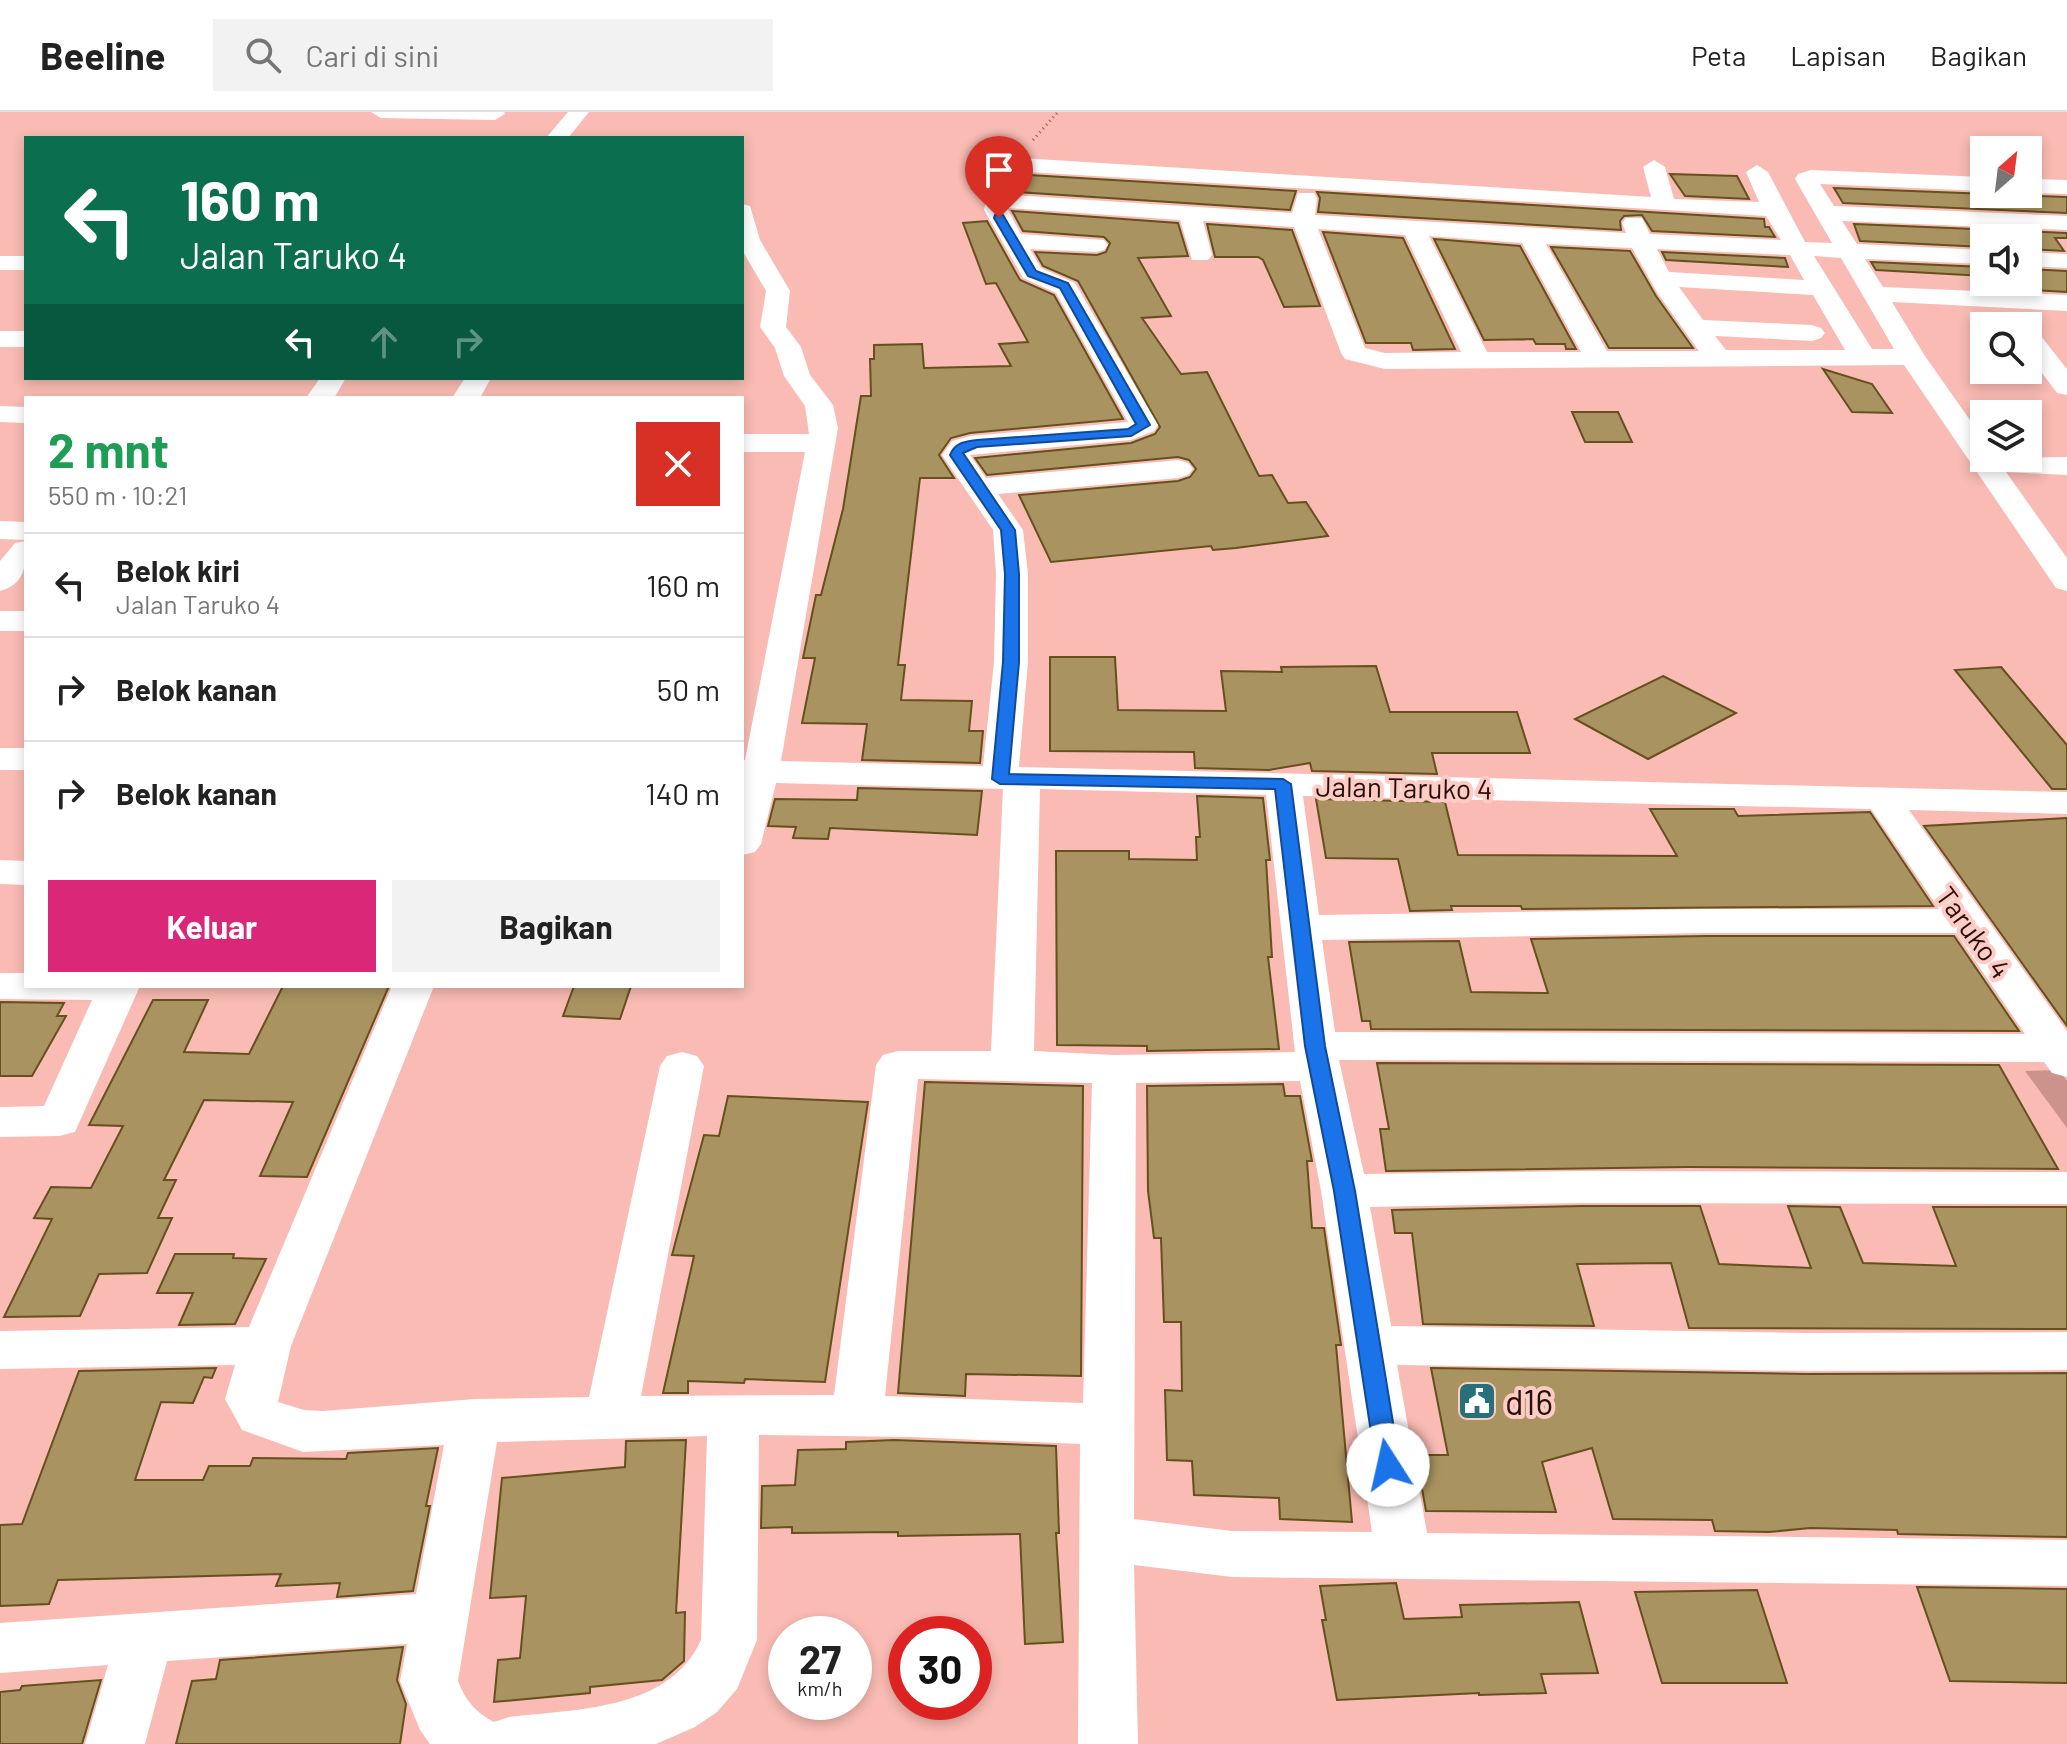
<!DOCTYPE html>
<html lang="id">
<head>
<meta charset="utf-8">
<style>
	:root { --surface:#fff; --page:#f2f2f2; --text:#222; --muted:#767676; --line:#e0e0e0; --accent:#db2777 }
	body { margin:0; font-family:Barlow,sans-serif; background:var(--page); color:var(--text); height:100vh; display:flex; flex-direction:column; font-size:30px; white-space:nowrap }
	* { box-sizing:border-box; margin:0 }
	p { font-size:26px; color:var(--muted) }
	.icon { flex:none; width:44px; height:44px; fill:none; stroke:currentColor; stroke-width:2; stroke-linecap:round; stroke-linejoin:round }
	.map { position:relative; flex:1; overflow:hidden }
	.panel { position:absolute; left:24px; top:284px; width:720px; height:592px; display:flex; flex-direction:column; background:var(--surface); border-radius:0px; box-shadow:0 4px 12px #0003 }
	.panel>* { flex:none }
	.guide { position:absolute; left:24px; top:24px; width:720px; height:244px; border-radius:0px; box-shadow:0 4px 12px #0003; background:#0b6e4f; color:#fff; overflow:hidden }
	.needle { width:52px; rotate:28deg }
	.tools { position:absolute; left:1970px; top:24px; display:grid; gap:16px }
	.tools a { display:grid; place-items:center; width:72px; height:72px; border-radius:0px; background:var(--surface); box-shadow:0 4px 12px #0003; font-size:40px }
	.speed { position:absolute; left:768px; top:1504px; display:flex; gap:16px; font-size:40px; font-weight:700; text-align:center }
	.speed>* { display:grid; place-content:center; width:104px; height:104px; border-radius:50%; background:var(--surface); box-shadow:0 4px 12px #0003; line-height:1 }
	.speed small { font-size:20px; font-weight:400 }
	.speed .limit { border:12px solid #d22; background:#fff; color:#111 }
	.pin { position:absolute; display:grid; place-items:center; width:68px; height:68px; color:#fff; margin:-82px -34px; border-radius:50% 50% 50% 0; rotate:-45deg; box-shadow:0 0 8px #0007 }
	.pin .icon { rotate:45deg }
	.me { position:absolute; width:88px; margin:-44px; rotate:350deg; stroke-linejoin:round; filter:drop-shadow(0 0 6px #0008) }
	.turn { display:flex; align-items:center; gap:28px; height:168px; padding:0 24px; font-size:36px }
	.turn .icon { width:104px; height:104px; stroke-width:2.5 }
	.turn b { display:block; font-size:56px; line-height:68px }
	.lanes { display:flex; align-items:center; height:76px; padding:0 24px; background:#0003; justify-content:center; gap:40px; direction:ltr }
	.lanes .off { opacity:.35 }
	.round { display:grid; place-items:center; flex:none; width:84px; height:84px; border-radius:0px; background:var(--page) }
	.head { display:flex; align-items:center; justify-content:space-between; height:136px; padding:0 24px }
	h1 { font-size:48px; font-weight:700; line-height:60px; color:#1e9e55 }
	.button { display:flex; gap:16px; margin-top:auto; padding:16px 24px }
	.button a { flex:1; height:92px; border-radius:0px; background:var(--accent); color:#fff; font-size:32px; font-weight:700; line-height:92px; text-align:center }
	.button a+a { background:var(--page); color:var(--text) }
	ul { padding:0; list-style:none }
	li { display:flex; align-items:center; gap:24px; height:104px; padding:0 24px; border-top:2px solid var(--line) }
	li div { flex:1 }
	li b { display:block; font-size:30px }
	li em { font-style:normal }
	header { display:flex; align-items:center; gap:48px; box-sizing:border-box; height:112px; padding:0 40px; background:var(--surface); border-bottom:2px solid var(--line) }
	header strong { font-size:38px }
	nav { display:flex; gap:44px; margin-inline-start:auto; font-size:28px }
	.search { width:560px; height:72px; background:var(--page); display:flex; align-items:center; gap:20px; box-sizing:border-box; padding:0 28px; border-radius:0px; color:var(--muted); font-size:30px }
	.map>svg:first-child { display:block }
</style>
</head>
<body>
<header>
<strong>Beeline</strong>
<div class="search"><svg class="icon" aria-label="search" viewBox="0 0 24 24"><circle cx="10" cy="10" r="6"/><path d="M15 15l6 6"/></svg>Cari di sini</div>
<nav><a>Peta</a><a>Lapisan</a><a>Bagikan</a></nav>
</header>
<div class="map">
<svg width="2067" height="1632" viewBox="0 0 2067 1632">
	<rect width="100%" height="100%" fill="#f9bbb3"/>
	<path fill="#cc938c" d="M 2059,958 L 2067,969 L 2067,1016 L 2025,959 Z"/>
	<g fill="#a99360" stroke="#65501e" stroke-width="2">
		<path d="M 1670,62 L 1737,64 L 1749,87 L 1685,84 Z"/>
		<path d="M 1029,63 L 1296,79 L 1290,98 L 1017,80 Z"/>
		<path d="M 1834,76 L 2067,85 L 2067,101 L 1843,91 Z"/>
		<path d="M 1317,80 L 1764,107 L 1765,115 L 1769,115 L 1775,125 L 1652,119 L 1642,103 L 1624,104 L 1620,109 L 1621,118 L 1318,100 L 1320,86 Z"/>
		<path d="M 1012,99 L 1178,111 L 1188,144 L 1138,146 L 1171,204 L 1142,206 L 1181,262 L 1207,260 L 1259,364 L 1272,363 L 1288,391 L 1306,390 L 1328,424 L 1236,436 L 1213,438 L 1211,434 L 1051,450 L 1019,383 L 1178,369 L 1190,365 L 1196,357 L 1189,348 L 1178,345 L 987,363 L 975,346 L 1131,331 L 1155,322 L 1160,315 L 1078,169 L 1043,154 L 1035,140 L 1097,143 L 1106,140 L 1110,131 L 1104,125 L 1023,119 Z"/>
		<path d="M 987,109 L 1020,168 L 1054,183 L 1123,307 L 970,321 L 951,326 L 939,343 L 954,366 L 920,366 L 898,553 L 905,553 L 901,588 L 972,589 L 969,619 L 983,619 L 980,651 L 862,648 L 867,612 L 802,611 L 815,546 L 803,546 L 816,483 L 821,483 L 843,397 L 861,284 L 871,284 L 870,247 L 874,247 L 874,233 L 922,232 L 924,256 L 1011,254 L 999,232 L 1028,230 L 996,171 L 986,172 L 963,111 Z"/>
		<path d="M 1207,112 L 1292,118 L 1320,194 L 1284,195 L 1263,148 L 1258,145 L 1215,145 Z"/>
		<path d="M 1854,112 L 2067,121 L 2067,126 L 2055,126 L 2064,139 L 2028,137 L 2028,126 L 1984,126 L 1984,135 L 1860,129 Z"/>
		<path d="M 1323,120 L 1403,126 L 1455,237 L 1413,238 L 1411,231 L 1366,231 Z"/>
		<path d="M 1434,127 L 1520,134 L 1576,237 L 1566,237 L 1565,232 L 1536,232 L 1533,227 L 1484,228 Z"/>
		<path d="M 1551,135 L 1630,139 L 1656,184 L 1693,236 L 1609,236 Z"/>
		<path d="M 1662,140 L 1785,146 L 1788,155 L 1666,148 Z"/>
		<path d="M 1871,150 L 1984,155 L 1984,164 L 1876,158 Z"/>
		<path d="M 2028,157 L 2067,159 L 2067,180 L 2030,178 L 2022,170 L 2028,170 Z"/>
		<path d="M 1823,257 L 1872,272 L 1892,301 L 1852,300 Z"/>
		<path d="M 1572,300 L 1618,300 L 1632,330 L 1585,330 Z"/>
		<path d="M 1050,545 L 1115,545 L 1118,598 L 1226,599 L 1221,559 L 1282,560 L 1281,555 L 1376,554 L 1390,600 L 1517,600 L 1530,641 L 1432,641 L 1437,662 L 1312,659 L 1310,651 L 1269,658 L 1195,656 L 1194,640 L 1050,639 Z"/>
		<path d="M 2001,555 L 2067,633 L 2067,677 L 2052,677 L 1955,558 Z"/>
		<path d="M 1663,564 L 1736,601 L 1648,647 L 1575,607 Z"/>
		<path d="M 858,676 L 982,679 L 977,723 L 830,716 L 828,727 L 793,726 L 796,715 L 768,714 L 775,687 L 857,688 Z"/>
		<path d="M 1197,684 L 1263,686 L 1270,748 L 1266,748 L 1272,845 L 1268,845 L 1279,937 L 1147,939 L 1147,934 L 1057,933 L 1056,739 L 1129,739 L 1129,747 L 1197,748 L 1196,725 L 1200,725 Z"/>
		<path d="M 1316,687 L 1445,690 L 1458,743 L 1677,744 L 1650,697 L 1734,697 L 1738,704 L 1870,700 L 1933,794 L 1522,797 L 1521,794 L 1451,794 L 1452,798 L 1410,799 L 1398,747 L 1326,746 Z"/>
		<path d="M 2067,706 L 2067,914 L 1924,714 Z"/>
		<path d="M 1707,824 L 1954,824 L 2019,919 L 1371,917 L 1370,909 L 1362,909 L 1349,830 L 1459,829 L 1471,880 L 1544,881 L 1548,881 L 1531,827 Z"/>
		<path d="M 283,874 L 389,874 L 307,1065 L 260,1064 L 293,990 L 204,988 L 164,1068 L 176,1068 L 158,1106 L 172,1106 L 147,1161 L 99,1162 L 80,1204 L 4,1205 L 52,1107 L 34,1106 L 51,1075 L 91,1076 L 123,1014 L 89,1013 L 153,888 L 208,888 L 184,940 L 249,942 Z"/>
		<path d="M 574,874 L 631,874 L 620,907 L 563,904 Z"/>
		<path d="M 0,890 L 64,891 L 57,904 L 66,904 L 32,964 L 0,964 Z"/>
		<path d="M 1377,951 L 1999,953 L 2058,1057 L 1688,1055 L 1386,1059 L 1380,1017 L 1389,1017 Z"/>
		<path d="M 925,970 L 1083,974 L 1081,1264 L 966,1262 L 965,1284 L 898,1281 Z"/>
		<path d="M 1283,972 L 1285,984 L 1300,984 L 1312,1049 L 1307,1049 L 1312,1116 L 1324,1116 L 1341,1233 L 1336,1233 L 1352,1410 L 1280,1407 L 1279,1386 L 1194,1383 L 1192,1349 L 1167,1348 L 1165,1278 L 1182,1279 L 1181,1210 L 1164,1210 L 1161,1126 L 1154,1126 L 1148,1079 L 1147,974 Z"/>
		<path d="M 728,984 L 868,990 L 825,1270 L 745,1267 L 744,1271 L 688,1269 L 688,1281 L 663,1281 L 694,1144 L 672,1143 L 704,1023 L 719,1024 Z"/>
		<path d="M 1582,1094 L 1700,1094 L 1719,1152 L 1811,1156 L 1788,1094 L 1840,1095 L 1863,1151 L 1956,1154 L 1933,1095 L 2067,1095 L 2067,1217 L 1689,1216 L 1671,1151 L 1577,1152 L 1594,1214 L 1423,1212 L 1412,1121 L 1395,1121 L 1392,1098 Z"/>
		<path d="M 175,1142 L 234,1142 L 233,1146 L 266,1147 L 235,1212 L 179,1213 L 193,1181 L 157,1181 Z"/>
		<path d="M 216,1256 L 212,1266 L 204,1265 L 193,1291 L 161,1290 L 135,1368 L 203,1368 L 209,1354 L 250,1354 L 253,1346 L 346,1347 L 348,1341 L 438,1336 L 426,1394 L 430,1394 L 413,1479 L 337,1485 L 340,1471 L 276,1474 L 281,1462 L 58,1468 L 49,1492 L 0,1494 L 0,1413 L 22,1412 L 79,1259 Z"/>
		<path d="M 1431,1256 L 1805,1262 L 2067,1261 L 2067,1425 L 1898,1422 L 1897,1418 L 1810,1416 L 1769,1420 L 1715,1419 L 1712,1408 L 1613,1407 L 1592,1336 L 1542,1350 L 1556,1400 L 1426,1399 L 1416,1343 L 1448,1343 Z"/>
		<path d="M 686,1328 L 676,1501 L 685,1500 L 684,1549 L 662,1568 L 590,1575 L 590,1581 L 494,1590 L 498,1548 L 520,1546 L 526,1484 L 490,1486 L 502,1366 L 625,1355 L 626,1329 Z"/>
		<path d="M 894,1328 L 1056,1334 L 1059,1421 L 1056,1421 L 1063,1530 L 1025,1532 L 1020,1422 L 898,1424 L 898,1420 L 792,1421 L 792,1415 L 761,1416 L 762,1374 L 795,1373 L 798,1338 L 846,1337 L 846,1330 Z"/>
		<path d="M 1396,1471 L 1404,1507 L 1462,1505 L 1460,1493 L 1579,1490 L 1598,1561 L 1541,1562 L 1546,1581 L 1479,1583 L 1479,1581 L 1337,1588 L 1322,1508 L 1326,1508 L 1320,1474 Z"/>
		<path d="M 1917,1475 L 2067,1477 L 2067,1571 L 1950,1569 Z"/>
		<path d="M 1757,1478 L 1787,1571 L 1662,1571 L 1635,1480 Z"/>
		<path d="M 403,1535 L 397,1568 L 406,1592 L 400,1632 L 176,1632 L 192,1569 L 216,1567 L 220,1548 Z"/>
		<path d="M 101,1568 L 82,1632 L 0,1632 L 0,1580 L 20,1578 L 22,1574 Z"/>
	</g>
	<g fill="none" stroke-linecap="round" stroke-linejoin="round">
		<path stroke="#885f5a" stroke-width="3" stroke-dasharray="1 4" stroke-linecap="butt" d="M 1033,28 L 1058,0"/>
		<g fill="#fff" fill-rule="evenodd">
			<path d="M 371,0 L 504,0 L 505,2 L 495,8 L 381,6 Z"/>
			<path d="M 568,0 L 589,0 L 568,26 L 546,26 Z"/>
			<path d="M 1020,46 L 1651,85 L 1643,55 L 1654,48 L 1665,55 L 1674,87 L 1759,90 L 1746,60 L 1757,53 L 1768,60 L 1805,130 L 1832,131 L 1795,67 L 1798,62 L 1811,58 L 1984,65 L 1984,79 L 1820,72 L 1834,94 L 2067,104 L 2067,118 L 1842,109 L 1857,132 L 1984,138 L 1984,152 L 1865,147 L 1883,175 L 2067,183 L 2067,199 L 1892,190 L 1925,244 L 1984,328 L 1984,346 L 2067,345 L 2067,363 L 2006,360 L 2067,446 L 2067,479 L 2056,476 L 1904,253 L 1385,257 L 1345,247 L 1341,241 L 1294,115 L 1203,109 L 1212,143 L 1208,148 L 1192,148 L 1180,108 L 1007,96 L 1021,122 L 1104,128 L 1108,133 L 1104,138 L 1096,140 L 1030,137 L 1041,156 L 1075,171 L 1158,313 L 1154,319 L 1131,328 L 970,343 L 986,366 L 1178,348 L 1188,351 L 1193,357 L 1188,363 L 1178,366 L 998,382 L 1023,418 L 1028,462 L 1028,550 L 1019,655 L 2067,680 L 2067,702 L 1909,698 L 2067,919 L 2067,965 L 2052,961 L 2044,950 L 1339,948 L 1364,1062 L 1582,1059 L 2067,1060 L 2067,1092 L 1582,1091 L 1370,1095 L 1391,1214 L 1805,1221 L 2067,1220 L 2067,1258 L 1805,1259 L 1397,1253 L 1427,1421 L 2067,1428 L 2067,1474 L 1232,1465 L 1134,1453 L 1138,1632 L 1078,1632 L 1080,1332 L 910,1325 L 759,1323 L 757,1528 L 737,1577 L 717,1600 L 695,1615 L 656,1632 L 430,1632 L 420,1618 L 400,1569 L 407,1532 L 167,1549 L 145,1632 L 85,1632 L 108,1553 L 0,1561 L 0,1511 L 416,1482 L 444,1333 L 303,1340 L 242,1318 L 225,1287 L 235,1253 L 0,1257 L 0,1219 L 249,1215 L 392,874 L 434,874 L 291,1234 L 278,1290 L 304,1298 L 323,1299 L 475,1287 L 589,1285 L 660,954 L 667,944 L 682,940 L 697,944 L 704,954 L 641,1284 L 834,1283 L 876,953 L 883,943 L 898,939 L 991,939 L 1003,677 L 776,671 L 761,732 L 755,740 L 742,743 L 742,648 L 745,648 L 805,340 L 742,340 L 742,322 L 809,322 L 805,294 L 784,264 L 775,236 L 760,215 L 766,179 L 742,138 L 742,92 L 750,94 L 760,128 L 790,179 L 786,215 L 801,235 L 810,263 L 833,293 L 838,316 L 781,649 L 983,654 L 994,550 L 996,462 L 993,418 L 942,343 L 952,329 L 970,324 L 1128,310 L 1056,181 L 1023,166 L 984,98 L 986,89 L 1012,48 ZM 1027,60 L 1766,104 L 1781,128 L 1650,122 L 1642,106 L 1626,106 L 1622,111 L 1626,121 L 1315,103 L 1317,86 L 1314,81 L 1298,81 L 1292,101 L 1012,83 ZM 1318,117 L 1405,123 L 1461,240 L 1385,241 L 1365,236 ZM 1429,124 L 1522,131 L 1581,240 L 1487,240 ZM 1546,132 L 1632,136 L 1658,182 L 1699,239 L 1607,239 ZM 1657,137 L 1790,143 L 1804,168 L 1669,160 ZM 1814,144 L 1841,146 L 1894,237 L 1872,237 ZM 1679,175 L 1813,183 L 1845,238 L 1726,238 L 1715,224 L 1812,229 L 1821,226 L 1825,221 L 1821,216 L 1812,213 L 1703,208 ZM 1040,677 L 1266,683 L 1295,940 L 1114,943 L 1034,939 ZM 1303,684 L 1871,697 L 1939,797 L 1707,797 L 1319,803 ZM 1707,821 L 1956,821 L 2025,922 L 1335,920 L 1322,828 ZM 918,967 L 1092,971 L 1083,1291 L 885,1284 ZM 1300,969 L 1321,1079 L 1372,1420 L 1232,1419 L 1134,1407 L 1136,971 ZM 707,1324 L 701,1528 C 669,1599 575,1597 509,1605 L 494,1610 C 476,1601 465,1588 458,1569 L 497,1330 Z"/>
			<path d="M 2028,67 L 2067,68 L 2067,82 L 2028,81 Z"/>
			<path d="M 2028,140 L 2067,142 L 2067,156 L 2028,154 Z"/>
			<rect x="0" y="144" width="26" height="14"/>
			<path d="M 2028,217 L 2037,219 L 2067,257 L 2067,283 L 2057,281 L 2028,242 Z"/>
			<rect x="0" y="219" width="26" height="16"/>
			<path d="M 320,266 L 346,266 L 334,286 L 306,286 Z"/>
			<path d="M 465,266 L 491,266 L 480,286 L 452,286 Z"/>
			<path d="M 0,294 L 26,295 L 26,311 L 0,310 Z"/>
			<path d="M 0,409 L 26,410 L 26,428 L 0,427 Z"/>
			<path d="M 26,429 C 26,452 26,472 0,479 L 0,449 L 15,431 Z"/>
			<rect x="0" y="499" width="26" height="20"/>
			<rect x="0" y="636" width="26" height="22"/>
			<path d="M 0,748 L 26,749 L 26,773 L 0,772 Z"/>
			<path d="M 0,861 L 26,861 L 26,874 L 140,874 L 75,1020 L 59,1024 L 0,1025 L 0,995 L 44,994 L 92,888 L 0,887 Z"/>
		</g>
	</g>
	<path fill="#1a73e8" stroke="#114b97" stroke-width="2" d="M 995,103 L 1003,103 L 1036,159 L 1068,171 L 1150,313 L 1131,324 L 977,335 L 963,341 L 1015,418 L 1019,462 L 1019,550 L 1009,662 L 1283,667 L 1291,672 L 1325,934 L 1355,1079 L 1400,1353 L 1396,1359 L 1388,1362 L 1379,1359 L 1376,1353 L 1334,1079 L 1305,934 L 1275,677 L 1000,672 L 992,667 L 1003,550 L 1005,462 L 1001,418 L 950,343 C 955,330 965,330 977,328 L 1128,317 L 1136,312 L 1060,176 L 1028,164 L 994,106 Z"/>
	<defs>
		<symbol id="civic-square" viewBox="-11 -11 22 22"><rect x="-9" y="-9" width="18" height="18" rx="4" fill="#267079" stroke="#fecbc5"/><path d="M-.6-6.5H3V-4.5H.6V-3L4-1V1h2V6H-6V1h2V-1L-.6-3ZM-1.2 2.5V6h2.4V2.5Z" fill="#fff"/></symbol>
	</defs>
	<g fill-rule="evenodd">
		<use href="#civic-square" x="1455" y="1267" width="44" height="44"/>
	</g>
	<g text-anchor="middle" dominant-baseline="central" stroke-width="8" stroke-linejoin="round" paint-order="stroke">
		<g font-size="28" fill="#27110f" stroke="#fecbc5">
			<text transform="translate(1404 675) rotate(1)">Jalan Taruko 4</text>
			<text transform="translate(1974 820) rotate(54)">Taruko 4</text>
		</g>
		<g font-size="34" fill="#27110f" stroke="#fecbc5" text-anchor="start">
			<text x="1505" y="1289">d16</text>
		</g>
	</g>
</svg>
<div class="tools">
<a><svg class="needle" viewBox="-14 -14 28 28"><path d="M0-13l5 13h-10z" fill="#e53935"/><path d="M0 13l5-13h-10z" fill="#767676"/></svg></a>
<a><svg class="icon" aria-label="sound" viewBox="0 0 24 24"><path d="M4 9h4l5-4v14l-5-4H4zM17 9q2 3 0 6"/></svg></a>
<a><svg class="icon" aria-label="search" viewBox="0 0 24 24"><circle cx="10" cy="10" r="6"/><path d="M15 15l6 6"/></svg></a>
<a><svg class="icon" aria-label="layers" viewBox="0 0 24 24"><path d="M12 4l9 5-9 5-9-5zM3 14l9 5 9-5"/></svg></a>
</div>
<div class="speed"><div>27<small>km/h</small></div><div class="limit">30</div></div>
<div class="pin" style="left:999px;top:106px;background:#d93025"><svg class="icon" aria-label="arrive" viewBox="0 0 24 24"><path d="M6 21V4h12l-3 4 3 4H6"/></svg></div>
<svg class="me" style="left:1388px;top:1353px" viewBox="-20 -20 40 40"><circle r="19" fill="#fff"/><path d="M0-13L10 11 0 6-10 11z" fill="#1a73e8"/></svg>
<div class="guide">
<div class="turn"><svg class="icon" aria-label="left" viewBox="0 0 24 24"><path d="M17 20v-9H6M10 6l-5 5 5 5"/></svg><div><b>160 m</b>Jalan Taruko 4</div></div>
<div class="lanes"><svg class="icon" aria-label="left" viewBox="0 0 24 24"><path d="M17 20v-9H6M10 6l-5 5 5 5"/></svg><svg class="icon off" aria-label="ahead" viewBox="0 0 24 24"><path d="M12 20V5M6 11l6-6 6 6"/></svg><svg class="icon off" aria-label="right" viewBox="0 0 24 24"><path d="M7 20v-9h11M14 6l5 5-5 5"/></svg></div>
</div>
<section class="panel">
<div class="head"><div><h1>2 mnt</h1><p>550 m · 10:21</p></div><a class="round" style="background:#d93025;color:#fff"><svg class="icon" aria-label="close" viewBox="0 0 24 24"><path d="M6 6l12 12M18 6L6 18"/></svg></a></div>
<ul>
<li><svg class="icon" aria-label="left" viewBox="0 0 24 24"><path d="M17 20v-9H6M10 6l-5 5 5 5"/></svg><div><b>Belok kiri</b><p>Jalan Taruko 4</p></div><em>160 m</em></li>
<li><svg class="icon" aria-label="right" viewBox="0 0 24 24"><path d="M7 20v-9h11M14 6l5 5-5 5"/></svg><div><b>Belok kanan</b></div><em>50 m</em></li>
<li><svg class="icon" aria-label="right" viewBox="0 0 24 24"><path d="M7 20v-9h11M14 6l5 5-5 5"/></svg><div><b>Belok kanan</b></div><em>140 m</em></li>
</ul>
<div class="button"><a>Keluar</a><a>Bagikan</a></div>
</section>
</div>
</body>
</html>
